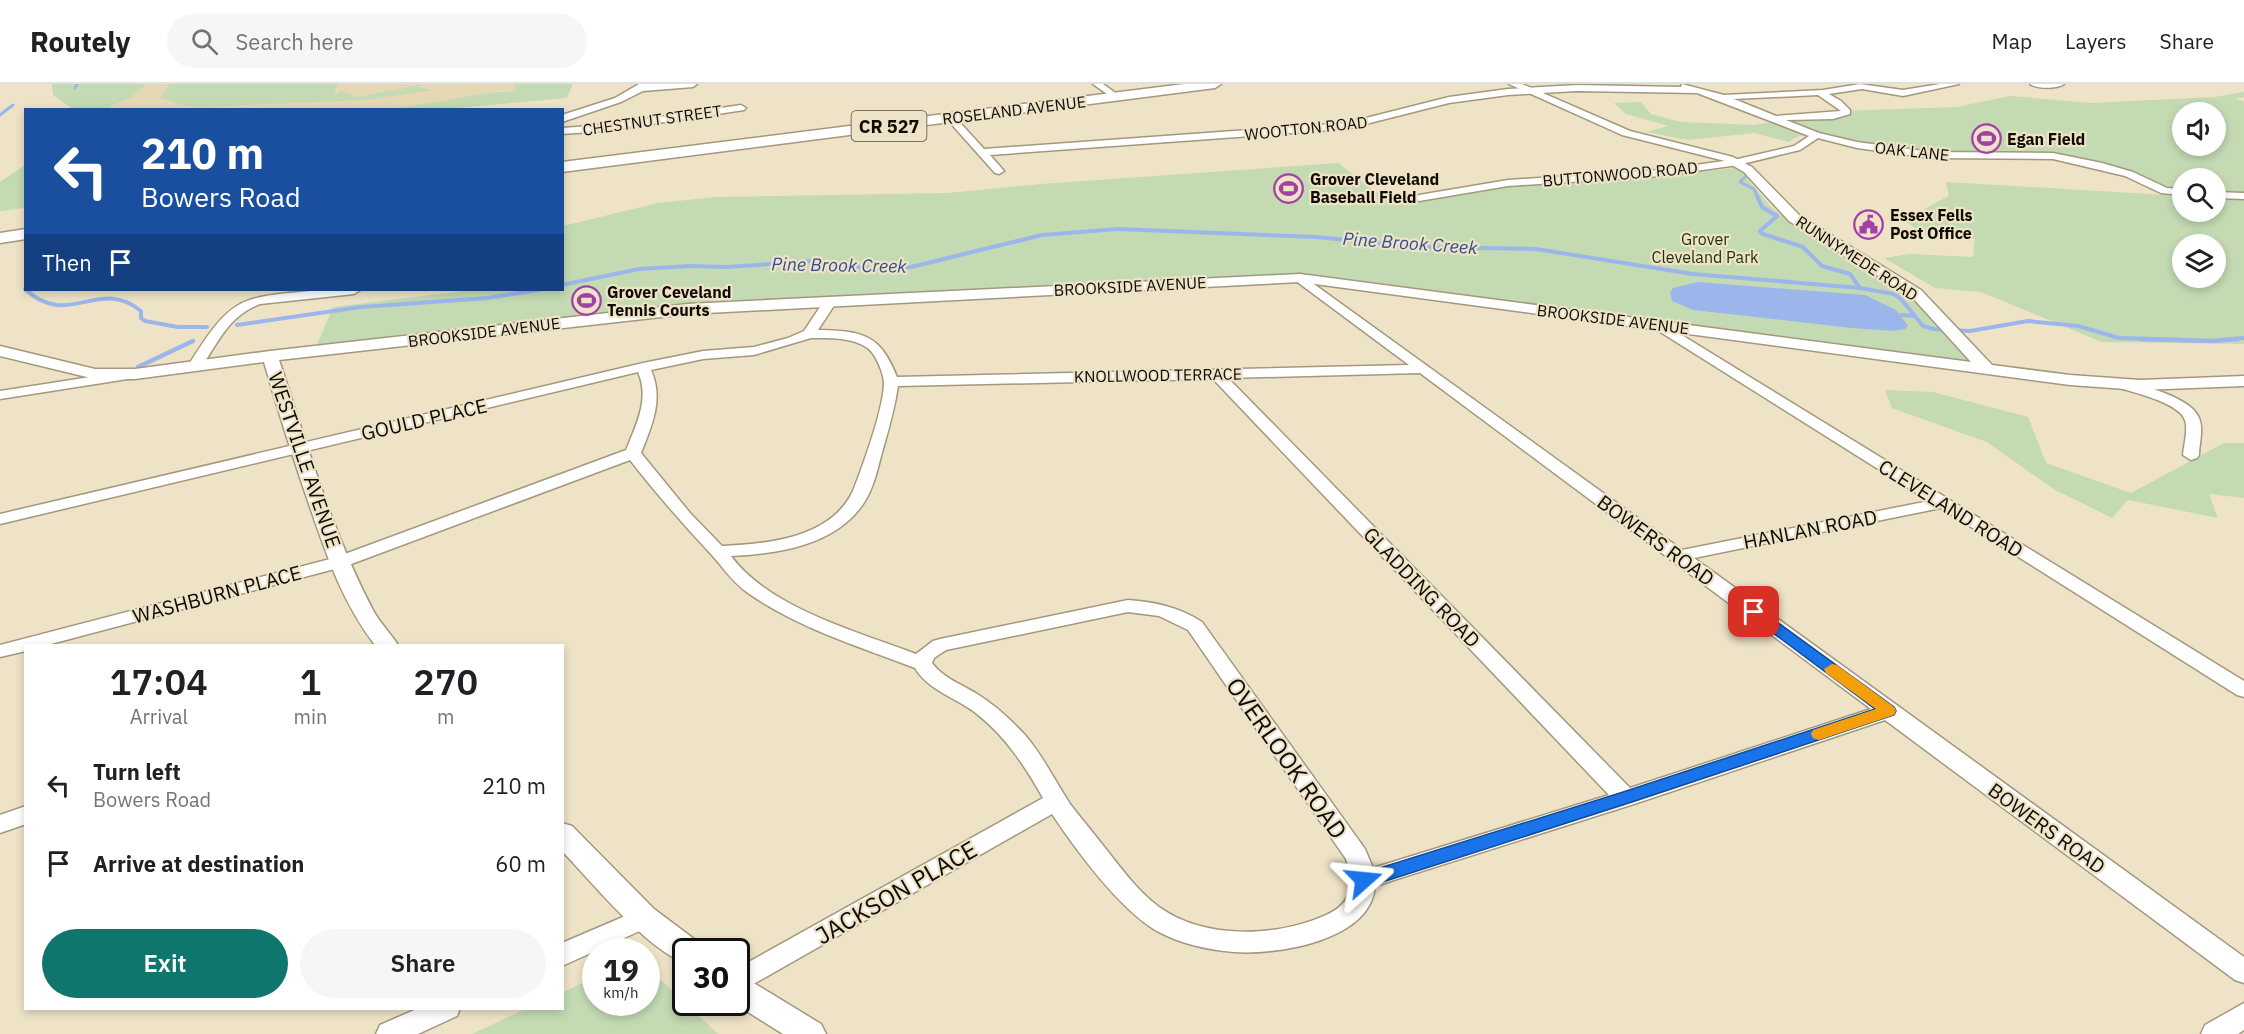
<!DOCTYPE html>
<html lang="en">
<head>
<meta charset="utf-8">
<style>
	:root { --surface:#fff; --page:#f6f6f6; --text:#202124; --muted:#757577; --line:#e0e0e0; --accent:#0f766e }
	body { margin:0; font-family:"IBM Plex Sans",sans-serif; background:var(--page); color:var(--text); height:100vh; display:flex; flex-direction:column; font-size:22px; white-space:nowrap }
	* { box-sizing:border-box; margin:0 }
	p { font-size:20px; color:var(--muted) }
	.icon { flex:none; width:33px; height:33px; fill:none; stroke:currentColor; stroke-width:2; stroke-linecap:round; stroke-linejoin:round }
	.map { position:relative; flex:1; overflow:hidden }
	.details { position:absolute; left:24px; top:560px; width:540px; height:366px; display:flex; flex-direction:column; background:var(--surface); border-radius:0px; box-shadow:0 3px 9px #0003 }
	.details>* { flex:none }
	.top-card { position:absolute; left:24px; top:24px; width:540px; height:183px; border-radius:0px; box-shadow:0 3px 9px #0003; background:#1a4fa0; color:#fff; overflow:hidden }
	.buttons { position:absolute; left:2172px; top:18px; display:grid; gap:12px }
	.buttons a { display:grid; place-items:center; width:54px; height:54px; border-radius:50%; background:var(--surface); box-shadow:0 3px 9px #0003; font-size:30px }
	.speed { position:absolute; left:582px; top:854px; display:flex; gap:12px; font-size:30px; font-weight:700; text-align:center }
	.speed>* { display:grid; place-content:center; width:78px; height:78px; border-radius:50%; background:var(--surface); box-shadow:0 3px 9px #0003; line-height:1 }
	.speed small { font-size:15px; font-weight:400 }
	.speed .limit { border:3px solid #111; border-radius:9px; background:#fff; color:#111 }
	.pin { position:absolute; display:grid; place-items:center; width:51px; height:51px; color:#fff; margin:-26px; border-radius:12px; box-shadow:0 3px 9px #0006 }
	.me { position:absolute; width:66px; margin:-33px; rotate:72deg; stroke-linejoin:round; filter:drop-shadow(0 0 4px #0008) }
	.turn { display:flex; align-items:center; gap:21px; height:126px; padding:0 18px; font-size:27px }
	.turn .icon { width:78px; height:78px; stroke-width:2.5 }
	.turn b { display:block; font-size:42px; line-height:51px }
	.then { display:flex; align-items:center; height:57px; padding:0 18px; background:#0003; gap:12px; font-size:22px }
	.eta { display:flex; justify-content:space-evenly; align-items:center; height:102px; text-align:center }
	.eta b { font-size:36px; font-weight:600; line-height:42px }
	.cta { display:flex; gap:12px; margin-top:auto; padding:12px 18px }
	.cta a { flex:1; height:69px; border-radius:36px; background:var(--accent); color:#fff; font-size:24px; font-weight:600; line-height:69px; text-align:center }
	.cta a+a { background:var(--page); color:var(--text) }
	ul { padding:0; list-style:none }
	li { display:flex; align-items:center; gap:18px; height:78px; padding:0 18px }
	li div { flex:1 }
	li b { display:block; font-size:22px }
	li em { font-style:normal }
	header { display:flex; align-items:center; gap:36px; box-sizing:border-box; height:84px; padding:0 30px; background:var(--surface); border-bottom:2px solid var(--line) }
	header strong { font-size:28px }
	nav { display:flex; gap:33px; margin-inline-start:auto; font-size:21px }
	.search { width:420px; height:54px; background:var(--page); display:flex; align-items:center; gap:15px; box-sizing:border-box; padding:0 21px; border-radius:33px; color:var(--muted); font-size:22px }
	.map>svg:first-child { display:block }
</style>
</head>
<body>
<header>
<strong>Routely</strong>
<div class="search"><svg class="icon" aria-label="search" viewBox="0 0 24 24"><circle cx="10" cy="10" r="6"/><path d="M15 15l6 6"/></svg>Search here</div>
<nav><a>Map</a><a>Layers</a><a>Share</a></nav>
</header>
<div class="map">
<svg width="2244" height="950" viewBox="0 0 2244 950">
	<rect width="100%" height="100%" fill="#eee3c7"/>
	<path fill="#e6d8b5" d="M 147,0 L 514,0 L 518,7 L 499,7 L 418,23 L 386,26 L 110,26 L 110,22 L 129,15 Z"/>
	<g fill="#c3dab3" fill-rule="evenodd">
		<path d="M 52,0 L 147,0 L 129,15 L 110,22 L 110,25 L 73,25 L 53,11 Z"/>
		<path d="M 170,0 L 338,0 L 333,12 L 341,7 L 358,13 L 419,1 L 423,1 L 418,3 L 432,6 L 366,16 L 196,23 L 182,21 L 160,14 Z"/>
		<path d="M 514,0 L 573,0 L 567,14 L 446,25 L 386,25 C 429,22 475,7 517,7 Z"/>
		<path d="M 2244,8 L 2244,13 L 2235,14 L 2244,18 L 2244,260 L 2102,258 L 1981,208 L 1935,204 L 1884,174 L 1910,170 L 1973,173 L 1975,155 L 1928,153 L 1903,136 L 1949,112 L 1946,98 L 2182,112 L 2182,128 L 2216,128 L 2216,94 L 2182,94 L 2182,109 C 2147,93 2112,80 2074,73 C 2031,64 1988,70 1945,69 C 1924,69 1902,66 1881,63 C 1853,59 1813,38 1789,58 L 1754,49 L 1688,56 L 1646,48 L 1668,42 L 1626,30 L 1614,19 L 1641,18 L 1651,30 L 1681,38 L 1754,41 L 1842,27 L 1957,23 L 2010,12 L 2091,19 L 2214,13 ZM 2182,28 L 2216,28 L 2216,62 L 2182,62 ZM 2182,160 L 2216,160 L 2216,194 L 2182,194 Z"/>
		<path d="M 1338,79 L 1394,121 L 1487,104 L 1546,99 L 1628,96 L 1735,84 L 1741,87 L 1771,123 L 1798,145 L 1900,204 L 1922,223 L 1976,279 L 1292,190 L 671,222 L 316,263 L 333,223 L 472,206 L 562,206 L 563,142 L 658,119 L 715,113 L 947,109 L 1041,100 Z"/>
		<path d="M 25,81 L 25,124 L 0,127 L 0,98 Z"/>
		<path d="M 1885,306 L 1933,308 L 2028,333 L 2046,379 L 2131,409 L 2224,359 L 2244,359 L 2244,414 L 2209,410 L 2218,434 L 2128,416 L 2112,434 L 2055,406 L 1987,358 L 1892,324 Z"/>
		<path d="M 647,883 L 718,950 L 472,950 L 528,924 L 562,924 L 563,908 L 595,893 L 596,918 L 646,918 Z"/>
	</g>
	<path fill="#9cb6eb" d="M 1698,198 L 1865,211 L 1896,226 L 1908,242 L 1905,245 L 1893,247 L 1852,244 L 1693,226 L 1672,217 L 1670,209 L 1673,204 Z"/>
	<g fill="none" stroke-linecap="round" stroke-linejoin="round">
		<g stroke="#9cb6eb" stroke-width="3">
			<path d="M 75,4 L 77,0"/>
			<path d="M 0,31 L 13,21"/>
			<path d="M 1745,93 L 1740,98 L 1754,105 L 1758,114"/>
		</g>
		<g stroke="#9cb6eb" stroke-width="4">
			<path d="M 1757,112 L 1762,123 L 1777,132 L 1760,147 L 1763,150 L 1803,163 L 1822,182 L 1850,190 L 1860,204"/>
			<path d="M 562,201 L 639,185 L 689,182 L 727,183 L 813,177 L 872,185 L 911,183 L 1042,151 L 1118,145 L 1316,153 L 1418,163 L 1536,165 L 1693,190 L 1860,204 L 1894,210 L 1901,215 L 1923,242 L 1934,245 L 1970,247 L 2028,237 L 2078,242 L 2119,254 L 2187,256"/>
			<path d="M 25,205 C 69,246 98,192 141,227 L 141,234 L 145,237 L 178,243 L 207,243"/>
			<path d="M 1901,231 L 1915,232"/>
			<path d="M 237,241 L 361,223 L 488,214 L 538,206"/>
			<path d="M 2221,256 L 2244,254"/>
		</g>
		<g stroke="#9cb6eb" stroke-width="4.5">
			<path d="M 2141,255 L 2212,257 L 2237,255"/>
			<path d="M 138,283 L 193,257"/>
		</g>
		<defs>
			<g id="minor">
				<path d="M 639,0 L 697,0 L 693,3 L 643,7 L 621,18 L 562,38 L 562,31 L 615,14 Z"/>
				<path d="M 1093,0 L 1103,0 L 1121,13 L 1114,15 Z"/>
				<path d="M 1682,0 L 1724,11 L 1823,6 L 1860,0 L 1903,6 L 1940,0 L 1959,0 L 1903,12 L 1862,5 L 1829,10 L 1841,17 L 1850,26 L 1850,30 L 1833,35 L 1786,36 L 1819,49 L 1857,58 L 1931,68 L 2053,69 L 2102,79 L 2133,88 L 2167,104 L 2182,105 L 2182,111 L 2161,109 L 2125,92 L 2053,75 L 1931,74 L 1857,64 L 1818,54 L 1800,66 L 1738,81 L 1660,92 L 1508,102 L 1419,117 L 1414,114 L 1419,111 L 1508,96 L 1660,86 L 1738,75 L 1794,62 L 1809,52 L 1697,9 L 1577,7 L 1508,11 L 1449,19 L 1346,45 L 990,71 L 1004,87 L 999,90 L 995,89 L 946,34 L 954,32 L 984,65 L 1346,39 L 1449,13 L 1508,5 L 1577,1 L 1681,3 ZM 1818,11 L 1841,27 L 1776,32 L 1734,15 Z"/>
				<path d="M 2030,0 L 2064,0 C 2057,5 2037,5 2030,0 Z"/>
				<path d="M 741,21 L 746,24 L 744,26 L 605,47 L 562,50 L 562,44 L 605,41 Z"/>
				<path d="M 2216,108 L 2244,109 L 2244,115 L 2216,114 Z"/>
				<path d="M 1300,190 L 1682,466 L 1929,417 L 1654,244 L 1652,241 L 1659,237 L 2244,597 L 2244,613 L 2237,611 L 1941,424 L 1694,474 L 2244,873 L 2244,899 L 2235,896 L 1885,636 L 1634,720 L 1375,802 C 1371,857 1277,871 1234,868 C 1208,866 1178,859 1155,846 C 1118,823 1076,766 1052,730 L 736,910 L 736,885 L 1043,714 C 1025,682 1006,653 977,630 C 957,614 929,607 915,584 C 858,562 798,544 748,509 C 732,498 723,483 710,469 C 682,439 655,408 630,376 L 346,482 L 47,561 L 26,561 L 26,567 L 0,573 L 0,561 L 334,474 L 626,366 C 636,341 650,315 638,288 L 0,440 L 0,430 L 643,279 L 703,267 L 754,263 L 788,254 L 804,247 L 826,214 L 831,213 L 837,217 L 818,246 C 863,247 880,250 897,293 L 1409,281 L 1296,197 L 1294,194 ZM 811,254 C 829,254 850,253 866,263 C 875,268 884,289 884,300 C 883,326 863,381 853,407 C 831,454 768,460 722,462 L 690,429 L 641,369 C 652,341 664,315 651,286 L 703,275 L 754,271 ZM 1420,289 L 1871,625 L 1630,704 L 1228,294 ZM 1213,295 L 1609,711 L 1373,784 L 1365,765 L 1202,538 C 1179,523 1155,518 1128,516 L 940,555 L 933,557 L 916,570 C 858,548 769,524 731,472 C 778,470 838,461 865,417 C 875,401 878,382 883,365 C 889,344 895,323 898,302 ZM 1128,528 L 1159,532 L 1188,546 L 1346,775 C 1354,801 1353,819 1326,831 C 1277,853 1205,856 1159,823 C 1136,806 1119,781 1101,759 C 1091,746 1080,733 1070,720 C 1055,697 1043,672 1025,651 C 1011,636 995,621 977,610 C 961,600 943,594 932,579 L 934,574 L 946,566 Z"/>
				<path d="M 322,206 L 360,206 L 354,210 L 260,220 C 228,232 218,259 200,285 L 195,286 L 188,282 C 234,209 239,214 322,206 Z"/>
				<path d="M 129,287 L 136,291 L 134,294 L 0,315 L 0,307 Z"/>
				<path d="M 2121,296 C 2141,301 2191,313 2199,334 C 2204,345 2199,359 2199,371 L 2197,374 L 2191,376 L 2183,371 C 2184,360 2189,343 2184,334 C 2176,318 2132,308 2116,303 L 2114,300 L 2116,297 Z"/>
				<path d="M 26,722 L 26,740 L 0,749 L 0,731 Z"/>
				<path d="M 644,824 L 653,827 L 657,834 L 653,841 L 562,882 L 562,859 Z"/>
				<path d="M 2244,919 L 2244,946 L 2238,950 L 2201,950 L 2205,941 Z"/>
				<path d="M 419,924 L 460,924 L 457,932 L 418,950 L 376,950 L 380,941 Z"/>
			</g>
			<g id="tertiary">
				<path d="M 1509,0 L 1522,0 L 1630,47 L 1733,73 L 1752,83 L 1799,131 L 1921,206 L 1992,281 L 2070,291 L 2140,296 L 2244,292 L 2244,302 L 2140,306 L 2070,301 L 1300,198 L 688,230 L 279,276 C 307,360 332,449 374,528 C 381,540 391,550 398,561 L 375,561 C 343,519 328,475 311,426 C 294,377 278,327 264,278 L 135,295 L 95,295 L 0,272 L 0,262 L 95,285 L 135,285 L 270,267 L 688,220 L 1300,190 L 1971,278 L 1911,212 L 1789,137 L 1744,88 L 1725,77 L 1622,51 Z"/>
				<path d="M 562,739 L 572,742 L 654,825 L 698,858 L 702,867 L 686,867 L 686,879 C 647,866 592,798 562,767 Z"/>
				<path d="M 736,891 L 747,895 L 821,940 L 826,950 L 783,950 L 732,918 L 736,918 Z"/>
			</g>
			<g id="primary">
				<path d="M 1184,0 L 1221,0 L 1215,4 L 562,88 L 562,78 Z"/>
				<path d="M 26,145 L 26,155 L 0,159 L 0,149 Z"/>
			</g>
		</defs>
		<use href="#minor" stroke="#a3987e" stroke-width="3"/>
		<use href="#tertiary" stroke="#a3987e" stroke-width="3"/>
		<use href="#primary" stroke="#a3987e" stroke-width="3"/>
		<use href="#minor" fill="#fff" fill-rule="evenodd"/>
		<use href="#tertiary" fill="#fff" fill-rule="evenodd"/>
		<use href="#primary" fill="#fff" fill-rule="evenodd"/>
	</g>
	<path fill="#1a73e8" stroke="#114b97" stroke-width="1.5" d="M 1754,524 L 1759,525 L 1894,623 L 1896,627 L 1894,631 L 1632,718 L 1364,804 L 1357,802 L 1355,796 L 1357,791 L 1620,709 L 1875,625 L 1749,531 L 1747,528 L 1749,525 Z"/>
	<path fill="#f59e0b" d="M 1832,580 L 1837,581 L 1894,623 L 1896,627 L 1894,631 L 1819,656 L 1813,654 L 1811,650 L 1813,646 L 1876,625 L 1826,589 L 1824,585 Z"/>
	<defs>
		<symbol id="stadium-ring" viewBox="-11 -11 22 22"><circle r="9.5" fill="#eee3c7" stroke="#a140a7" stroke-width="1.5"/><path d="M0-5a6.5 5 0 1 0 0 10a6.5 5 0 1 0 0-10ZM-3.5-1.8h7v3.6h-7Z" fill="#a140a7"/></symbol>
		<symbol id="civic-ring" viewBox="-11 -11 22 22"><circle r="9.5" fill="#eee3c7" stroke="#a140a7" stroke-width="1.5"/><path d="M-.6-6.5H3V-4.5H.6V-3L4-1V1h2V6H-6V1h2V-1L-.6-3ZM-1.2 2.5V6h2.4V2.5Z" fill="#a140a7"/></symbol>
	</defs>
	<g fill-rule="evenodd">
		<use href="#stadium-ring" x="1970" y="38" width="33" height="33"/>
		<use href="#stadium-ring" x="1272" y="88" width="33" height="33"/>
		<use href="#civic-ring" x="1852" y="124" width="33" height="33"/>
		<use href="#stadium-ring" x="570" y="200" width="33" height="33"/>
	</g>
	<g text-anchor="middle" dominant-baseline="central" stroke-width="4.5" stroke-linejoin="round" paint-order="stroke">
		<g font-size="16" fill="#100c04" stroke="#eee3c7">
			<text transform="translate(1014 26) rotate(-7)">ROSELAND AVENUE</text>
			<text transform="translate(652 36) rotate(-8)">CHESTNUT STREET</text>
			<text transform="translate(1306 44) rotate(-6)">WOOTTON ROAD</text>
			<text transform="translate(1912 67) rotate(6)">OAK LANE</text>
			<text transform="translate(1620 90) rotate(-5)">BUTTONWOOD ROAD</text>
			<text transform="translate(1857 174) rotate(33)">RUNNYMEDE ROAD</text>
			<text transform="translate(1130 202) rotate(-3)">BROOKSIDE AVENUE</text>
			<text transform="translate(1613 235) rotate(7)">BROOKSIDE AVENUE</text>
			<text transform="translate(484 248) rotate(-7)">BROOKSIDE AVENUE</text>
			<text transform="translate(1158 291) rotate(-1)">KNOLLWOOD TERRACE</text>
		</g>
		<g font-size="16" font-weight="bold" fill="#100c04" stroke="#eee3c7" text-anchor="start">
			<text x="2007" y="55">Egan Field</text>
			<text x="1310" y="95">Grover Cleveland<tspan x="1310" dy="18">Baseball Field</tspan></text>
			<text x="1890" y="131">Essex Fells<tspan x="1890" dy="18">Post Office</tspan></text>
			<text x="607" y="208">Grover Ceveland<tspan x="607" dy="18">Tennis Courts</tspan></text>
		</g>
		<g font-size="16" fill="#1c3009" stroke="#eee3c7">
			<text x="1705" y="155">Grover<tspan x="1705" dy="18">Cleveland Park</tspan></text>
		</g>
		<rect fill="#eee3c7" stroke="#534c3e" stroke-width="1.5" x="851.5" y="27" width="75" height="30" rx="4.5"/>
		<g font-size="18" font-weight="bold" fill="#100c04">
			<text x="889" y="42">CR 527</text>
		</g>
		<g font-size="18" font-style="italic" fill="#314d8e" stroke="#eee3c7">
			<text transform="translate(1410 159) rotate(4)">Pine Brook Creek</text>
			<text transform="translate(839 181) rotate(1)">Pine Brook Creek</text>
		</g>
		<g font-size="20" fill="#100c04" stroke="#eee3c7">
			<text transform="translate(424 335) rotate(-13)">GOULD PLACE</text>
			<text transform="translate(305 376) rotate(71)">WESTVILLE AVENUE</text>
			<text transform="translate(1951 424) rotate(32)">CLEVELAND ROAD</text>
			<text transform="translate(1810 445) rotate(-11)">HANLAN ROAD</text>
			<text transform="translate(1656 456) rotate(36)">BOWERS ROAD</text>
			<text transform="translate(1422 503) rotate(46)">GLADDING ROAD</text>
			<text transform="translate(217 510) rotate(-15)">WASHBURN PLACE</text>
			<text transform="translate(2047 744) rotate(36)">BOWERS ROAD</text>
		</g>
		<g font-size="24" fill="#100c04" stroke="#eee3c7">
			<text transform="translate(1287 674) rotate(55)">OVERLOOK ROAD</text>
			<text transform="translate(896 808) rotate(-30)">JACKSON PLACE</text>
		</g>
	</g>
</svg>
<div class="buttons">
<a><svg class="icon" aria-label="sound" viewBox="0 0 24 24"><path d="M4 9h4l5-4v14l-5-4H4zM17 9q2 3 0 6"/></svg></a>
<a><svg class="icon" aria-label="search" viewBox="0 0 24 24"><circle cx="10" cy="10" r="6"/><path d="M15 15l6 6"/></svg></a>
<a><svg class="icon" aria-label="layers" viewBox="0 0 24 24"><path d="M12 4l9 5-9 5-9-5zM3 14l9 5 9-5"/></svg></a>
</div>
<div class="speed"><div>19<small>km/h</small></div><div class="limit">30</div></div>
<div class="pin" style="left:1754px;top:528px;background:#d93025"><svg class="icon" aria-label="arrive" viewBox="0 0 24 24"><path d="M6 21V4h12l-3 4 3 4H6"/></svg></div>
<svg class="me" style="left:1364px;top:796px" viewBox="-20 -20 40 40"><path d="M0-17L14 15 0 8-14 15z" fill="#1a73e8" stroke="#fff" stroke-width="4"/></svg>
<div class="top-card">
<div class="turn"><svg class="icon" aria-label="left" viewBox="0 0 24 24"><path d="M17 20v-9H6M10 6l-5 5 5 5"/></svg><div><b>210 m</b>Bowers Road</div></div>
<div class="then">Then<svg class="icon" aria-label="arrive" viewBox="0 0 24 24"><path d="M6 21V4h12l-3 4 3 4H6"/></svg></div>
</div>
<section class="details">
<div class="eta">
<div><b>17:04</b><p>Arrival</p></div>
<div><b>1</b><p>min</p></div>
<div><b>270</b><p>m</p></div>
</div>
<ul>
<li><svg class="icon" aria-label="left" viewBox="0 0 24 24"><path d="M17 20v-9H6M10 6l-5 5 5 5"/></svg><div><b>Turn left</b><p>Bowers Road</p></div><em>210 m</em></li>
<li><svg class="icon" aria-label="arrive" viewBox="0 0 24 24"><path d="M6 21V4h12l-3 4 3 4H6"/></svg><div><b>Arrive at destination</b></div><em>60 m</em></li>
</ul>
<div class="cta"><a>Exit</a><a>Share</a></div>
</section>
</div>
</body>
</html>
